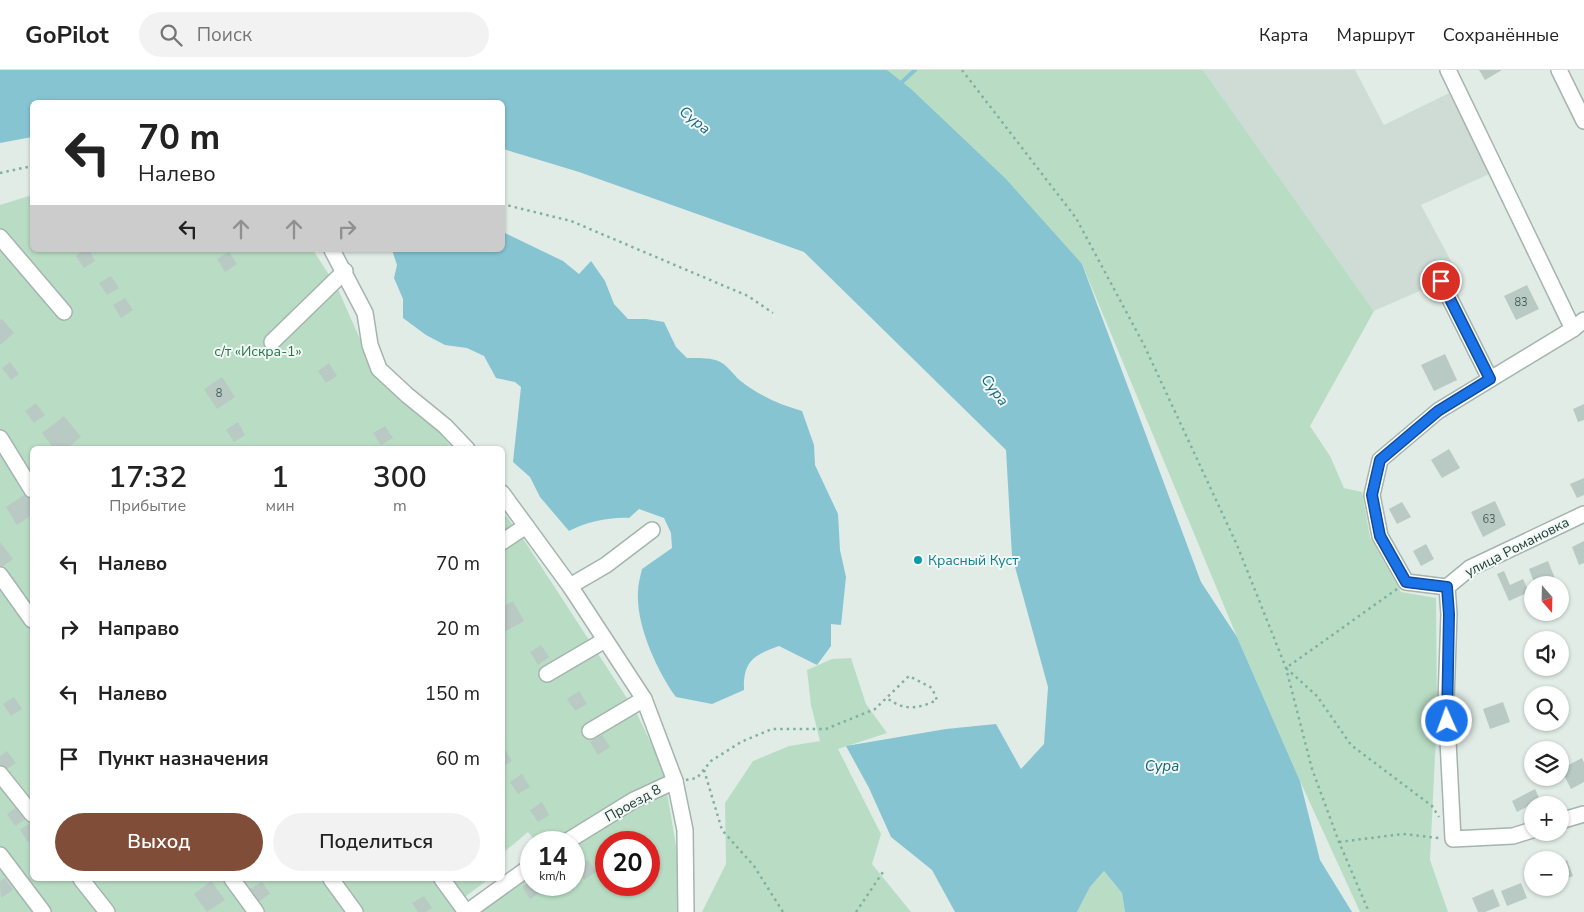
<!DOCTYPE html>
<html lang="ru">
<head>
<meta charset="utf-8">
<style>
	:root { --surface:#fff; --page:#f2f2f2; --text:#222; --muted:#767676; --line:#e0e0e0; --accent:#804d39 }
	body { margin:0; font-family:"Nunito Sans",sans-serif; background:var(--page); color:var(--text); height:100vh; display:flex; flex-direction:column; font-size:19px; white-space:nowrap }
	* { box-sizing:border-box; margin:0 }
	p { font-size:16px; color:var(--muted) }
	.icon { flex:none; width:28px; height:28px; fill:none; stroke:currentColor; stroke-width:2; stroke-linecap:round; stroke-linejoin:round }
	.map { position:relative; flex:1; overflow:hidden }
	.sheet { position:absolute; left:30px; top:376px; width:475px; height:435px; display:flex; flex-direction:column; background:var(--surface); border-radius:8px; box-shadow:0 1px 4px #0004 }
	.sheet>* { flex:none }
	.banner { position:absolute; left:30px; top:30px; width:475px; height:152px; border-radius:8px; box-shadow:0 1px 4px #0004; background:#fff; color:var(--text); overflow:hidden }
	.needle { width:32px; rotate:160deg }
	.controls { position:absolute; left:1524px; top:506px; display:grid; gap:10px }
	.controls a { display:grid; place-items:center; width:45px; height:45px; border-radius:50%; background:var(--surface); box-shadow:0 1px 4px #0004; font-size:25px }
	.speed { position:absolute; left:520px; top:761px; display:flex; gap:10px; font-size:25px; font-weight:700; text-align:center }
	.speed>* { display:grid; place-content:center; width:65px; height:65px; border-radius:50%; background:var(--surface); box-shadow:0 1px 4px #0004; line-height:1 }
	.speed small { font-size:12px; font-weight:400 }
	.speed .limit { border:8px solid #d22; background:#fff; color:#111 }
	.pin { position:absolute; display:grid; place-items:center; width:42px; height:42px; color:#fff; margin:-21px; border:2px solid #fff; border-radius:50%; box-shadow:0 1px 5px #0007 }
	.me { position:absolute; width:55px; margin:-28px; rotate:358deg; stroke-linejoin:round; filter:drop-shadow(0 0 4px #0008) }
	.turn { display:flex; align-items:center; gap:18px; height:105px; padding:0 25px; font-size:22px }
	.turn .icon { width:65px; height:65px; stroke-width:2.5 }
	.turn b { display:block; font-size:35px; line-height:42px }
	.lanes { display:flex; align-items:center; height:48px; padding:0 25px; background:#0003; justify-content:center; gap:25px; direction:ltr }
	.lanes .off { opacity:.35 }
	.eta { display:flex; justify-content:space-evenly; align-items:center; height:85px; text-align:center }
	.eta b { font-size:30px; font-weight:600; line-height:35px }
	.button { display:flex; gap:10px; margin-top:auto; padding:10px 25px }
	.button a { flex:1; height:58px; border-radius:30px; background:var(--accent); color:#fff; font-size:20px; font-weight:600; line-height:58px; text-align:center }
	.button a+a { background:var(--page); color:var(--text) }
	ul { padding:0; list-style:none }
	li { display:flex; align-items:center; gap:15px; height:65px; padding:0 25px }
	li div { flex:1 }
	li b { display:block; font-size:19px }
	li em { font-style:normal }
	header { display:flex; align-items:center; gap:30px; box-sizing:border-box; height:70px; padding:0 25px; background:var(--surface); border-bottom:1px solid var(--line) }
	header strong { font-size:24px }
	nav { display:flex; gap:28px; margin-inline-start:auto; font-size:18px }
	.search { width:350px; height:45px; background:var(--page); display:flex; align-items:center; gap:12px; box-sizing:border-box; padding:0 18px; border-radius:28px; color:var(--muted); font-size:19px }
	.map>svg:first-child { display:block }
</style>
</head>
<body>
<header>
<strong>GoPilot</strong>
<div class="search"><svg class="icon" aria-label="search" viewBox="0 0 24 24"><circle cx="10" cy="10" r="6"/><path d="M15 15l6 6"/></svg>Поиск</div>
<nav><a>Карта</a><a>Маршрут</a><a>Сохранённые</a></nav>
</header>
<div class="map">
<svg width="1584" height="842" viewBox="0 0 1584 842">
	<rect width="100%" height="100%" fill="#e1ece7"/>
	<path fill="#cfdcd6" d="M 1203,0 L 1355,0 L 1384,55 L 1449,23 L 1489,104 L 1421,135 L 1458,204 L 1374,241 Z"/>
	<g fill="#b9ddc4" fill-rule="evenodd">
		<path d="M 886,0 L 1203,0 L 1374,241 L 1310,356 L 1330,386 L 1344,418 L 1362,422 L 1370,467 L 1401,522 L 1436,528 L 1437,645 L 1430,790 L 1448,842 L 1360,842 L 1300,711 L 1237,567 L 1082,194 Z"/>
		<path d="M 32,125 L 32,180 L 313,180 L 337,217 L 374,301 L 437,359 L 453,379 L 32,379 L 32,809 L 437,809 L 457,842 L 0,842 L 0,135 Z"/>
		<path d="M 503,442 L 520,464 L 636,642 L 663,698 L 678,788 L 678,842 L 474,842 L 531,801 L 531,815 L 574,815 L 574,772 L 536,772 L 528,762 L 503,783 ZM 606,772 L 649,772 L 649,815 L 606,815 Z"/>
		<path d="M 851,588 L 866,634 L 887,663 L 838,679 L 881,764 L 872,794 L 911,842 L 702,842 L 726,794 L 725,733 L 753,691 L 789,676 L 820,671 L 811,635 L 807,600 L 832,589 Z"/>
		<path d="M 1104,801 L 1122,823 L 1125,842 L 1077,842 L 1090,817 Z"/>
		<path d="M 448,809 L 489,809 L 462,829 Z"/>
	</g>
	<g fill="#87c4d2">
		<path d="M 0,0 L 887,0 L 911,19 L 1006,109 L 1082,194 L 1201,512 L 1237,567 L 1300,711 L 1320,790 L 1352,842 L 1125,842 L 1122,823 L 1104,801 L 1090,817 L 1077,842 L 955,842 L 932,800 L 891,767 L 869,718 L 846,676 L 946,659 L 996,654 L 1021,699 L 1044,674 L 1048,617 L 1012,486 L 1006,380 L 804,182 L 579,102 L 503,79 L 502,32 L 32,32 L 32,67 L 0,73 Z"/>
		<path d="M 503,162 L 563,191 L 579,204 L 591,191 L 605,211 L 614,234 L 628,249 L 646,249 L 664,252 L 676,277 L 687,288 C 698,288 713,287 722,293 C 730,298 735,307 742,312 C 760,326 781,335 802,341 L 814,375 L 815,395 L 838,444 L 840,480 L 846,507 L 841,555 L 831,554 L 831,576 L 817,595 L 779,576 C 753,585 743,592 744,620 L 712,634 L 676,627 C 657,601 636,555 638,522 C 638,515 640,507 642,499 L 672,478 L 671,463 L 664,448 L 639,439 L 629,448 C 609,447 587,452 569,461 L 540,427 L 530,407 L 513,392 L 521,317 L 515,312 L 496,308 L 484,286 L 467,278 L 445,275 L 426,265 L 403,248 L 403,229 L 394,208 L 397,195 L 392,180 L 502,180 Z"/>
	</g>
	<g fill="none" stroke-linecap="round" stroke-linejoin="round">
		<path stroke="#87c4d2" stroke-width="4" d="M 902,12 L 915,0"/>
	</g>
	<g fill="#b9c9c3">
		<path d="M 1479,0 L 1502,0 L 1485,10 Z"/>
		<path d="M 84,180 L 89,180 L 95,191 L 84,198 L 76,186 Z"/>
		<path d="M 229,182 L 237,194 L 225,202 L 217,189 Z"/>
		<path d="M 111,206 L 119,218 L 107,225 L 99,213 Z"/>
		<path d="M 1527,215 L 1539,239 L 1516,250 L 1504,226 Z"/>
		<path d="M 125,228 L 133,240 L 121,248 L 113,235 Z"/>
		<path d="M 2,249 L 14,263 L 0,275 L 0,250 Z"/>
		<path d="M 1445,284 L 1457,310 L 1434,321 L 1421,295 Z"/>
		<path d="M 10,292 L 19,304 L 11,310 L 2,298 Z"/>
		<path d="M 329,293 L 337,306 L 326,313 L 318,301 Z"/>
		<path d="M 222,307 L 235,327 L 217,339 L 204,319 Z"/>
		<path d="M 36,333 L 45,345 L 34,353 L 25,341 Z"/>
		<path d="M 1584,334 L 1584,350 L 1578,352 L 1573,339 Z"/>
		<path d="M 64,346 L 81,367 L 66,379 L 54,379 L 42,363 Z"/>
		<path d="M 238,352 L 245,365 L 234,372 L 226,360 Z"/>
		<path d="M 385,356 L 393,368 L 381,375 L 373,363 Z"/>
		<path d="M 1449,379 L 1460,398 L 1442,408 L 1431,390 Z"/>
		<path d="M 1584,408 L 1584,425 L 1577,428 L 1570,414 Z"/>
		<path d="M 27,423 L 32,431 L 32,445 L 17,455 L 6,437 Z"/>
		<path d="M 1495,431 L 1506,455 L 1483,467 L 1471,442 Z"/>
		<path d="M 1402,432 L 1411,447 L 1397,454 L 1389,439 Z"/>
		<path d="M 1584,471 L 1584,493 L 1579,495 L 1572,477 Z"/>
		<path d="M 0,472 L 13,489 L 2,497 L 0,495 Z"/>
		<path d="M 1426,474 L 1434,489 L 1421,496 L 1413,481 Z"/>
		<path d="M 1548,491 L 1556,511 L 1545,515 L 1535,515 L 1529,499 Z"/>
		<path d="M 1504,501 L 1510,515 L 1523,509 L 1529,522 L 1509,531 L 1497,504 Z"/>
		<path d="M 513,531 L 524,551 L 502,563 L 502,537 Z"/>
		<path d="M 541,575 L 549,587 L 538,595 L 530,582 Z"/>
		<path d="M 579,621 L 587,634 L 575,641 L 567,629 Z"/>
		<path d="M 14,627 L 22,639 L 11,646 L 3,634 Z"/>
		<path d="M 1503,632 L 1510,652 L 1490,659 L 1483,639 Z"/>
		<path d="M 602,665 L 610,677 L 598,685 L 590,672 Z"/>
		<path d="M 504,678 L 512,691 L 502,697 L 502,679 Z"/>
		<path d="M 7,681 L 16,693 L 4,701 L 0,695 L 0,686 Z"/>
		<path d="M 1582,688 L 1584,693 L 1584,712 L 1571,719 L 1561,699 Z"/>
		<path d="M 522,704 L 530,717 L 518,724 L 510,712 Z"/>
		<path d="M 1535,719 L 1540,730 L 1517,742 L 1512,731 Z"/>
		<path d="M 542,732 L 549,745 L 538,752 L 530,740 Z"/>
		<path d="M 18,736 L 27,748 L 15,756 L 7,744 Z"/>
		<path d="M 31,752 L 32,769 L 28,772 L 20,760 Z"/>
		<path d="M 588,790 L 596,802 L 584,810 L 576,797 Z"/>
		<path d="M 1567,790 L 1573,806 L 1560,811 L 1560,793 Z"/>
		<path d="M 5,808 L 13,820 L 1,828 L 0,811 Z"/>
		<path d="M 211,811 L 225,830 L 207,842 L 194,824 Z"/>
		<path d="M 531,811 L 531,815 L 537,815 L 541,822 L 530,829 L 522,817 Z"/>
		<path d="M 262,812 L 270,824 L 258,832 L 250,819 Z"/>
		<path d="M 1521,813 L 1527,828 L 1507,836 L 1501,821 Z"/>
		<path d="M 1493,819 L 1500,836 L 1485,842 L 1478,842 L 1472,828 Z"/>
		<path d="M 424,826 L 432,838 L 426,842 L 418,842 L 412,833 Z"/>
	</g>
	<g fill="none" stroke-linecap="round" stroke-linejoin="round">
		<defs>
			<g id="minor">
				<path d="M 1448,0 L 1573,259"/>
				<path d="M 1559,0 L 1584,51"/>
				<path d="M 0,167 L 64,242"/>
				<path d="M 332,180 L 365,243 L 370,275 L 379,299 L 407,325 L 445,356 L 467,379"/>
				<path d="M 1441,211 L 1490,309"/>
				<path d="M 272,272 L 345,201"/>
				<path d="M 0,368 L 32,420"/>
				<path d="M 502,423 L 570,516 L 644,629 L 675,711 L 685,760 L 686,842"/>
				<path d="M 502,472 L 526,456"/>
				<path d="M 0,505 L 32,550"/>
				<path d="M 570,516 L 606,495 L 652,460"/>
				<path d="M 1447,517 L 1406,512 L 1380,466 L 1372,425 L 1380,390 L 1438,341 L 1573,259 L 1584,250"/>
				<path d="M 547,604 L 605,570"/>
				<path d="M 590,661 L 644,629"/>
				<path d="M 0,704 L 32,744"/>
				<path d="M 1560,751 L 1584,744"/>
				<path d="M 1532,760 L 1513,766 L 1453,769 L 1446,631 L 1449,544 L 1447,517 L 1470,498 L 1584,444"/>
				<path d="M 566,772 L 634,730 L 675,711"/>
				<path d="M 0,785 L 43,842"/>
				<path d="M 81,809 L 107,842"/>
				<path d="M 232,809 L 256,842"/>
				<path d="M 331,809 L 355,842"/>
				<path d="M 442,809 L 466,842"/>
				<path d="M 467,842 L 531,796"/>
			</g>
		</defs>
		<use href="#minor" stroke="#a4b4ae" stroke-width="18"/>
		<g stroke="#80b0a3" stroke-width="2.5" stroke-dasharray="2.5 4" stroke-linecap="butt">
			<path d="M 962,0 L 1076,148 L 1144,275 L 1237,475 L 1286,598 L 1312,699 L 1339,772 L 1369,842"/>
			<path d="M 0,103 L 32,96"/>
			<path d="M 502,134 L 571,151 L 748,226 L 773,243"/>
			<path d="M 1397,519 L 1286,598 L 1317,626 L 1351,675 L 1432,736 L 1439,747"/>
			<path d="M 704,700 L 722,760 L 754,796 L 783,842"/>
			<path d="M 686,710 L 697,708 L 711,691 L 741,672 L 772,659 L 826,659 L 875,639 L 909,606 L 932,618 L 937,630 C 918,639 904,641 887,628"/>
			<path d="M 1339,772 L 1403,764 L 1439,768"/>
			<path d="M 856,842 L 885,799"/>
		</g>
		<use href="#minor" stroke="#fff" stroke-width="15"/>
	</g>
	<g fill="none" stroke-linecap="round" stroke-linejoin="round">
		<defs>
			<path id="route" d="M 1441,211 L 1490,309 L 1438,341 L 1380,390 L 1372,425 L 1380,466 L 1406,512 L 1447,517 L 1449,544 L 1447,651"/>
		</defs>
		<use href="#route" stroke="#114b97" stroke-width="12"/>
		<use href="#route" stroke="#1a73e8" stroke-width="9"/>
	</g>
	<circle fill="#0f9aa8" stroke="#f1f8f5" stroke-width="2" cx="918" cy="490" r="5"/>
	<g text-anchor="middle" dominant-baseline="central" stroke-width="4" stroke-linejoin="round" paint-order="stroke">
		<g font-size="11" fill="#476059">
			<text x="1521" y="232">83</text>
			<text x="219" y="323">8</text>
			<text x="1489" y="449">63</text>
		</g>
		<g font-size="14" fill="#2a7449" stroke="#f1f8f5">
			<text x="258" y="281">с/т «Искра-1»</text>
		</g>
		<g font-size="14" fill="#213d36" stroke="#f1f8f5">
			<text transform="translate(1517 477) rotate(-27)">улица Романовка</text>
			<text transform="translate(633 733) rotate(-29)">Проезд 8</text>
		</g>
		<g font-size="14" fill="#0d838f" stroke="#f1f8f5" text-anchor="start">
			<text x="928" y="490">Красный Куст</text>
		</g>
		<g font-size="15" font-style="italic" fill="#1a667a" stroke="#f1f8f5">
			<text transform="translate(695 50) rotate(39)">Сура</text>
			<text transform="translate(995 320) rotate(53)">Сура</text>
			<text x="1162" y="696">Сура</text>
		</g>
	</g>
</svg>
<div class="controls">
<a><svg class="needle" viewBox="-14 -14 28 28"><path d="M0-13l5 13h-10z" fill="#e53935"/><path d="M0 13l5-13h-10z" fill="#767676"/></svg></a>
<a><svg class="icon" aria-label="sound" viewBox="0 0 24 24"><path d="M4 9h4l5-4v14l-5-4H4zM17 9q2 3 0 6"/></svg></a>
<a><svg class="icon" aria-label="search" viewBox="0 0 24 24"><circle cx="10" cy="10" r="6"/><path d="M15 15l6 6"/></svg></a>
<a><svg class="icon" aria-label="layers" viewBox="0 0 24 24"><path d="M12 4l9 5-9 5-9-5zM3 14l9 5 9-5"/></svg></a>
<a>+</a>
<a>−</a>
</div>
<div class="speed"><div>14<small>km/h</small></div><div class="limit">20</div></div>
<div class="pin" style="left:1441px;top:211px;background:#d93025"><svg class="icon" aria-label="arrive" viewBox="0 0 24 24"><path d="M6 21V4h12l-3 4 3 4H6"/></svg></div>
<svg class="me" style="left:1447px;top:651px" viewBox="-20 -20 40 40"><circle r="17" fill="#1a73e8" stroke="#fff" stroke-width="3"/><path d="M0-11L8 9 0 5-8 9z" fill="#fff"/></svg>
<div class="banner">
<div class="turn"><svg class="icon" aria-label="left" viewBox="0 0 24 24"><path d="M17 20v-9H6M10 6l-5 5 5 5"/></svg><div><b>70 m</b>Налево</div></div>
<div class="lanes"><svg class="icon" aria-label="left" viewBox="0 0 24 24"><path d="M17 20v-9H6M10 6l-5 5 5 5"/></svg><svg class="icon off" aria-label="ahead" viewBox="0 0 24 24"><path d="M12 20V5M6 11l6-6 6 6"/></svg><svg class="icon off" aria-label="ahead" viewBox="0 0 24 24"><path d="M12 20V5M6 11l6-6 6 6"/></svg><svg class="icon off" aria-label="right" viewBox="0 0 24 24"><path d="M7 20v-9h11M14 6l5 5-5 5"/></svg></div>
</div>
<section class="sheet">
<div class="eta">
<div><b>17:32</b><p>Прибытие</p></div>
<div><b>1</b><p>мин</p></div>
<div><b>300</b><p>m</p></div>
</div>
<ul>
<li><svg class="icon" aria-label="left" viewBox="0 0 24 24"><path d="M17 20v-9H6M10 6l-5 5 5 5"/></svg><div><b>Налево</b></div><em>70 m</em></li>
<li><svg class="icon" aria-label="right" viewBox="0 0 24 24"><path d="M7 20v-9h11M14 6l5 5-5 5"/></svg><div><b>Направо</b></div><em>20 m</em></li>
<li><svg class="icon" aria-label="left" viewBox="0 0 24 24"><path d="M17 20v-9H6M10 6l-5 5 5 5"/></svg><div><b>Налево</b></div><em>150 m</em></li>
<li><svg class="icon" aria-label="arrive" viewBox="0 0 24 24"><path d="M6 21V4h12l-3 4 3 4H6"/></svg><div><b>Пункт назначения</b></div><em>60 m</em></li>
</ul>
<div class="button"><a>Выход</a><a>Поделиться</a></div>
</section>
</div>
</body>
</html>
